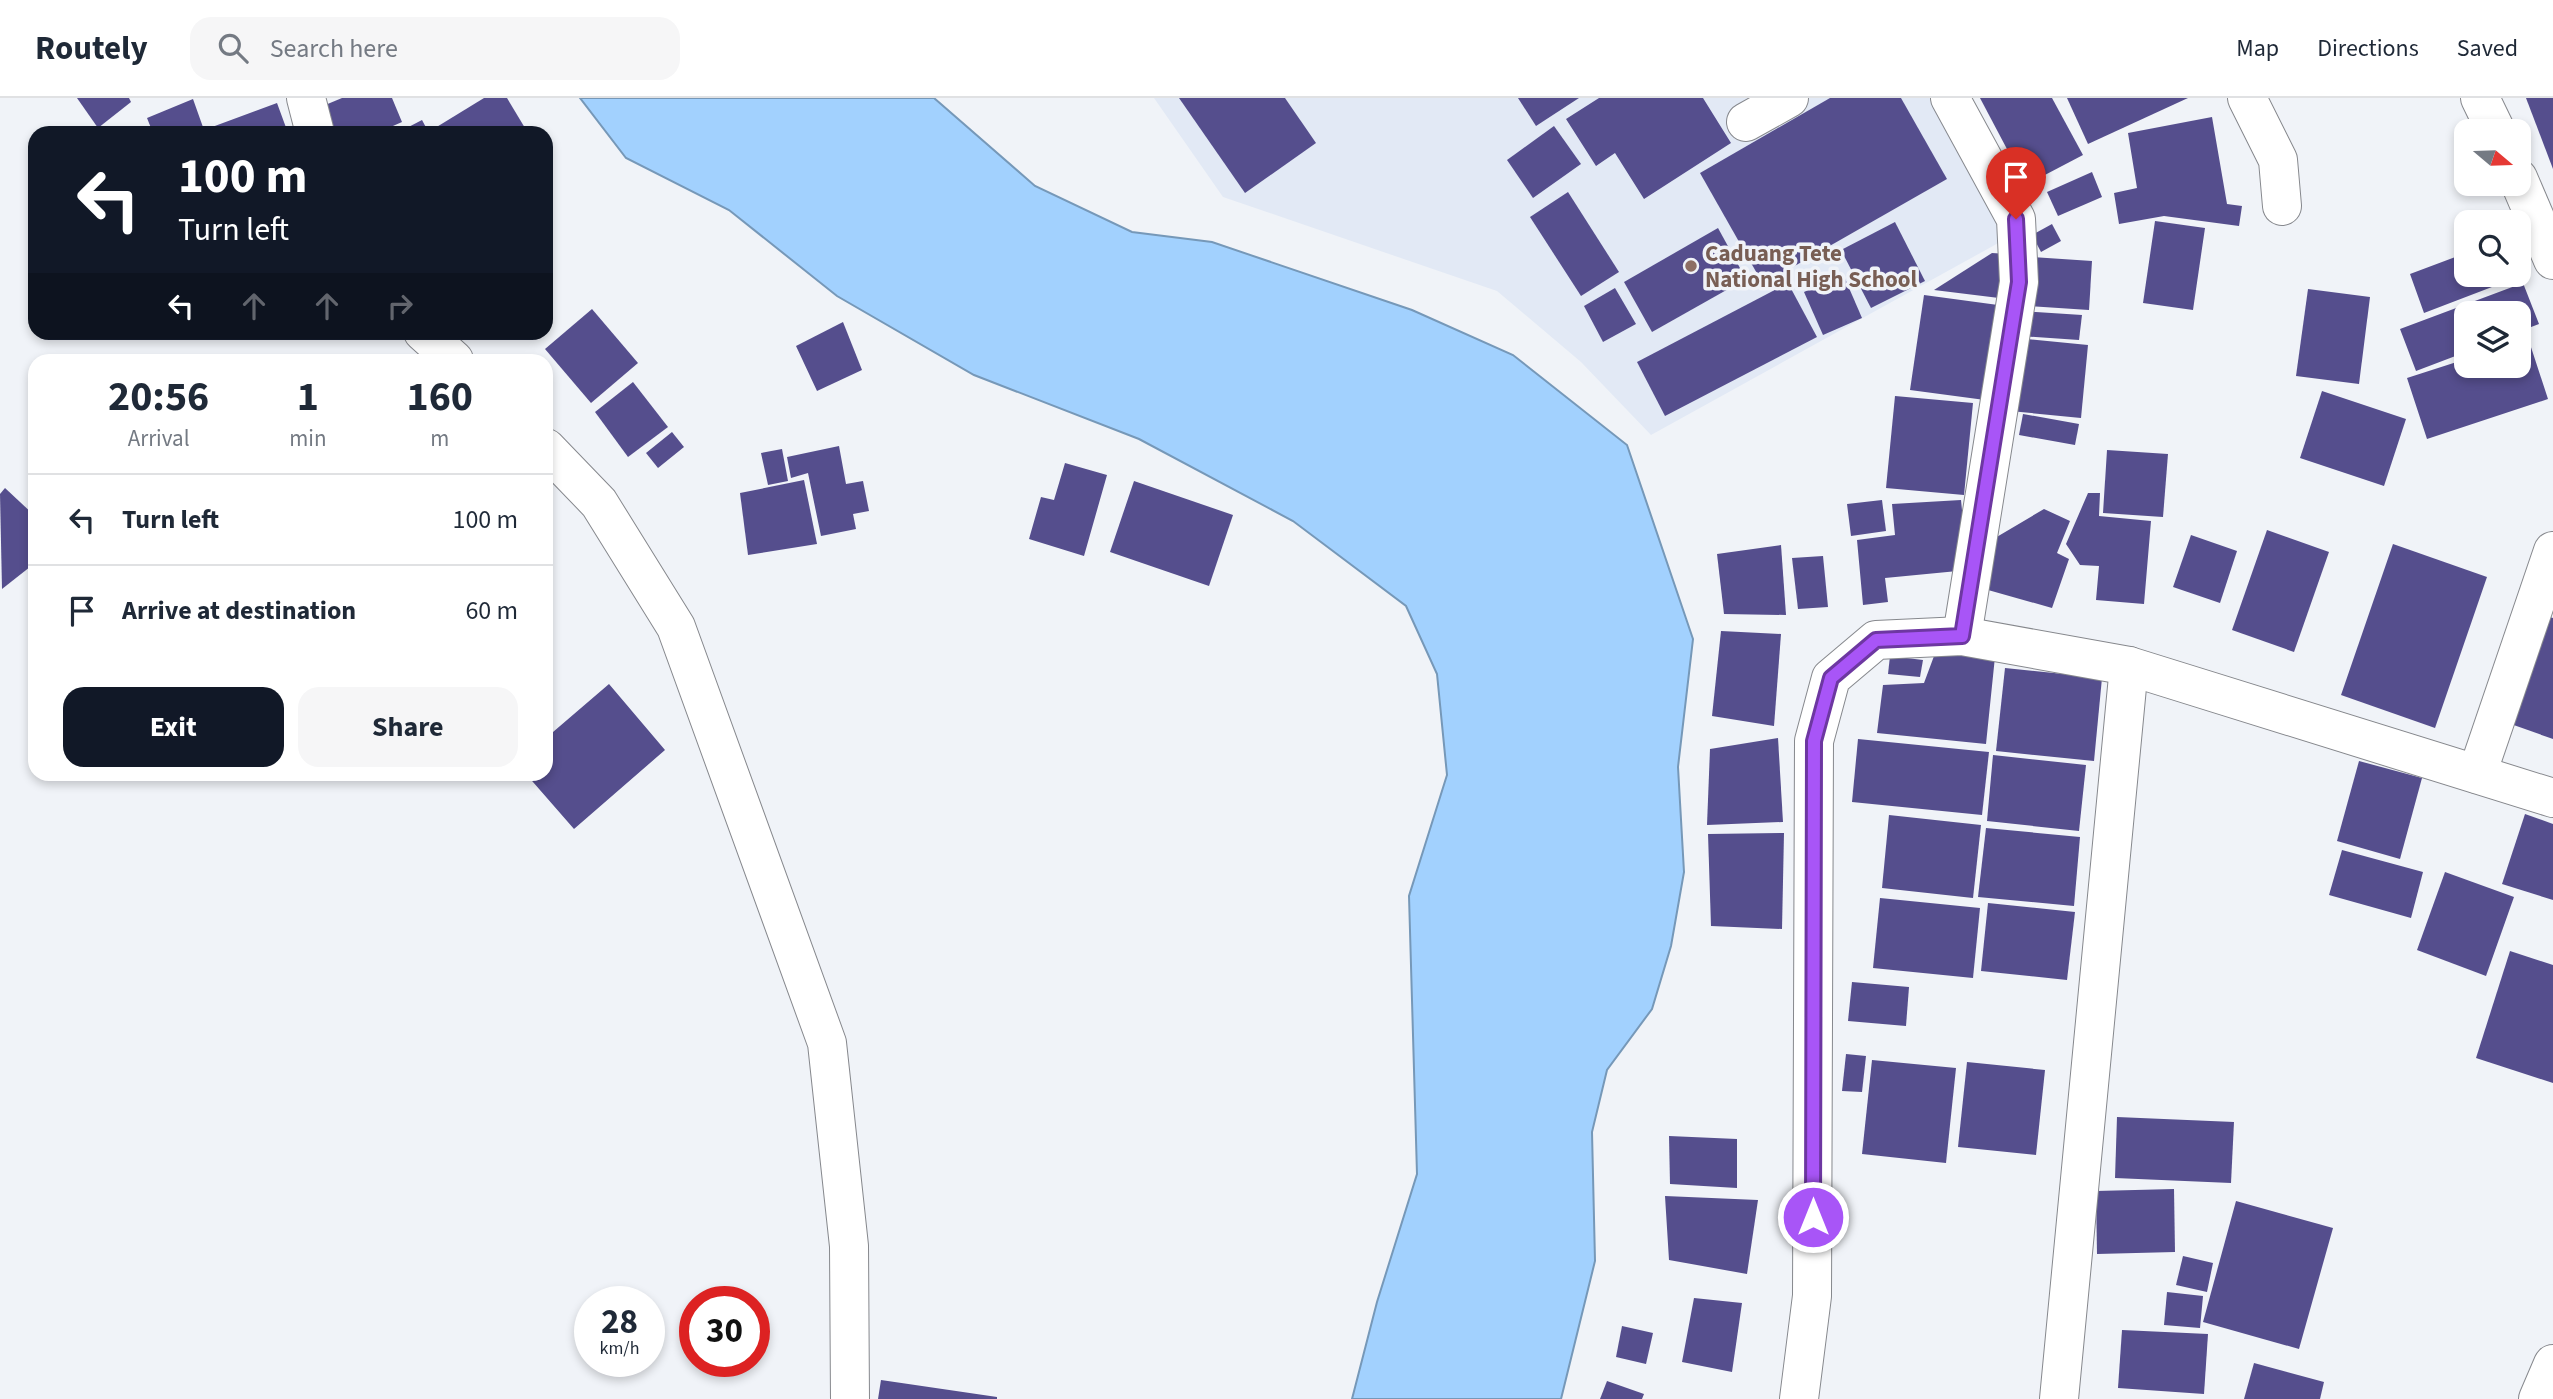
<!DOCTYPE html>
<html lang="en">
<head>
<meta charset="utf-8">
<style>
	:root { --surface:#fff; --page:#f6f6f7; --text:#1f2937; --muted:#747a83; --line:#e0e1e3; --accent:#111827 }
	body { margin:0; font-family:"Source Sans 3",sans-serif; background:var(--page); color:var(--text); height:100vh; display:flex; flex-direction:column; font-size:26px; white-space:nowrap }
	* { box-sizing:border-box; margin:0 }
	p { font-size:23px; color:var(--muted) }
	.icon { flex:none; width:38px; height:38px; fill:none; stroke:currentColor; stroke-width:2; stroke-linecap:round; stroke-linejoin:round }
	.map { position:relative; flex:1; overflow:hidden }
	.panel { position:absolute; left:28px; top:256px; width:525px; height:427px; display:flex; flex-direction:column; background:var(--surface); border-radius:21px; box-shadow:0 4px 10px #0003 }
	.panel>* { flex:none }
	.guide { position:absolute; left:28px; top:28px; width:525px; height:214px; border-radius:21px; box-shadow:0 4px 10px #0003; background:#111827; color:#fff; overflow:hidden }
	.needle { width:46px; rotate:109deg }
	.buttons { position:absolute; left:2454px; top:21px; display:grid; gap:14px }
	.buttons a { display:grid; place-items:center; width:77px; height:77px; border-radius:14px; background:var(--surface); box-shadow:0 4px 10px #0003; font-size:35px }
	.speed { position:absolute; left:574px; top:1188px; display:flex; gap:14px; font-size:35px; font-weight:700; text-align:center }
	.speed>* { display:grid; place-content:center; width:91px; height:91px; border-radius:50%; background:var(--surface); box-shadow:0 4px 10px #0003; line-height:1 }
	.speed small { font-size:18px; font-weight:400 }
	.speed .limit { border:10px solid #d22; background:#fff; color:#111 }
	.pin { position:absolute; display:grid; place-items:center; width:60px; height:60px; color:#fff; margin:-72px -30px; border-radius:50% 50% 50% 0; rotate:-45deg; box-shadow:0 0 7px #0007 }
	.pin .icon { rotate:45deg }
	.me { position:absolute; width:77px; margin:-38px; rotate:0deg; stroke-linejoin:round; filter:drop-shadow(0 0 5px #0008) }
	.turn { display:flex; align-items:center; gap:24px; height:147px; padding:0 35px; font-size:32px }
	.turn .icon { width:91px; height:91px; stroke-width:2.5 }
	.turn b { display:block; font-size:49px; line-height:60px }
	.lanes { display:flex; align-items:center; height:66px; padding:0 35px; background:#0003; justify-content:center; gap:35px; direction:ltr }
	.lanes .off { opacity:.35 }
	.eta { display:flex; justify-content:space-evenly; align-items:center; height:119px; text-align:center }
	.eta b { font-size:42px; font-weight:700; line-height:49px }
	.cta { display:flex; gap:14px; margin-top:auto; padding:14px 35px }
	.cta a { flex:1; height:80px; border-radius:21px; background:var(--accent); color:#fff; font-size:28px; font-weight:700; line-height:80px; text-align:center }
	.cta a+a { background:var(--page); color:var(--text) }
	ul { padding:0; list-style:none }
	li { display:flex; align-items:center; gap:21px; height:91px; padding:0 35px; border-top:2px solid var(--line) }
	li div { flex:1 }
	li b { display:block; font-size:26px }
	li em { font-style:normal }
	header { display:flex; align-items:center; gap:42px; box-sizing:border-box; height:98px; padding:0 35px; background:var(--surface); border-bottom:2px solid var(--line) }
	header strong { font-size:33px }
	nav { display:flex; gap:38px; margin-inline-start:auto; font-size:24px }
	.search { width:490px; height:63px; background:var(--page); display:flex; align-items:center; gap:18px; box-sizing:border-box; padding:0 24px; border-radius:21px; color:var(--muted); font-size:26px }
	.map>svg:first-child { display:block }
</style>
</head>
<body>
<header>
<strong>Routely</strong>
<div class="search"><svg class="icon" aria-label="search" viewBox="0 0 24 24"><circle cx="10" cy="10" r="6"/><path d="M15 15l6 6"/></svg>Search here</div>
<nav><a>Map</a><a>Directions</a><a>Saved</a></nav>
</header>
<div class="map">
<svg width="2553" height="1301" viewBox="0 0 2553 1301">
	<rect width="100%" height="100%" fill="#f0f3f8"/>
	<path fill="#e2e9f5" d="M 1154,0 L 1932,0 L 1998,115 L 2002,143 L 1651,337 L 1581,264 L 1497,193 L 1223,99 Z"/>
	<path fill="#a2d1fe" stroke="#7698b8" stroke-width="2" d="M 580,0 L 934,0 L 1035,88 L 1132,134 L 1212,144 L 1412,212 L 1513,257 L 1627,347 L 1693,541 L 1678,669 L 1684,774 L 1671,848 L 1652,911 L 1607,972 L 1592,1034 L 1595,1163 L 1561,1301 L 1352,1301 L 1377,1204 L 1417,1076 L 1409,798 L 1447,677 L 1437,576 L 1406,508 L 1293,423 L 1139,341 L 974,277 L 837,198 L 729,112 L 626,60 Z"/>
	<g fill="#554e8d">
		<path d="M 77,0 L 129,0 L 131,4 L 98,30 Z"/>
		<path d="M 342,0 L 392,0 L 402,24 L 377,35 L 328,35 L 318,10 Z"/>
		<path d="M 484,0 L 507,0 L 528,35 L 438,35 L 435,30 Z"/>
		<path d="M 1179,0 L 1285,0 L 1316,45 L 1245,95 Z"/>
		<path d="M 1518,0 L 1579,0 L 1536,28 Z"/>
		<path d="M 1599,0 L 1703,0 L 1731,45 L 1644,101 L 1615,55 L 1596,68 L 1566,21 Z"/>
		<path d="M 1830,0 L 1901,0 L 1947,81 L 1763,186 L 1700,75 Z"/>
		<path d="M 1980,0 L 2052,0 L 2083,57 L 2026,87 Z"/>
		<path d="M 2067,0 L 2188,0 L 2088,46 Z"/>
		<path d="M 2526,0 L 2553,0 L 2553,71 Z"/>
		<path d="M 193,1 L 204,32 L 277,5 L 288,35 L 153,35 L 147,20 Z"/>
		<path d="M 2212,19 L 2227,106 L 2242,108 L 2239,128 L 2164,118 L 2119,126 L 2114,95 L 2137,90 L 2128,35 Z"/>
		<path d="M 422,22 L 429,35 L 397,35 Z"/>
		<path d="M 1554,28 L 1581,66 L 1533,100 L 1507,62 Z"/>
		<path d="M 2092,74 L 2102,99 L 2058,118 L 2047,94 Z"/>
		<path d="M 1568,94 L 1619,174 L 1581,198 L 1530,119 Z"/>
		<path d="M 2155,123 L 2205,130 L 2193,212 L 2143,205 Z"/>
		<path d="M 1895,124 L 1925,183 L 1871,210 L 1841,152 Z"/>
		<path d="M 2052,126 L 2061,143 L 2041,154 L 2032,137 Z"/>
		<path d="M 1718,130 L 1746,181 L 1652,234 L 1624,184 Z"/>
		<path d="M 1992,155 L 2008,156 L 1999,200 L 1934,192 Z"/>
		<path d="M 2466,155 L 2466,177 L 2502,177 L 2505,184 L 2424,215 L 2410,176 Z"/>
		<path d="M 2031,159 L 2092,163 L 2089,212 L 2027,208 Z"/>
		<path d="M 1843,176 L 1862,220 L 1823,237 L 1804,194 Z"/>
		<path d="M 1788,185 L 1817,239 L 1665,318 L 1637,264 Z"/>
		<path d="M 2523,185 L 2539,226 L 2518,234 L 2518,215 L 2466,215 L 2466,254 L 2416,273 L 2400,231 Z"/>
		<path d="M 1615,190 L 1636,226 L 1603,244 L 1584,208 Z"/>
		<path d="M 2308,191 L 2370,199 L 2359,286 L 2296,278 Z"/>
		<path d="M 1924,197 L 1998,207 L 1985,302 L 1910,292 Z"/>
		<path d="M 592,211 L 638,265 L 591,305 L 545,251 Z"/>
		<path d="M 2022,213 L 2082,217 L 2079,242 L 2020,238 Z"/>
		<path d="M 843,224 L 862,272 L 817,293 L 796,248 Z"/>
		<path d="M 2017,240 L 2088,247 L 2081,320 L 2010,313 Z"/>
		<path d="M 2528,240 L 2548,301 L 2427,341 L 2407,280 L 2466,261 L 2466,268 L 2518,268 L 2518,243 Z"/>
		<path d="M 633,284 L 668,329 L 628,359 L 595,314 Z"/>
		<path d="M 2322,293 L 2406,321 L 2384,388 L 2300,360 Z"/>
		<path d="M 1895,298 L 1973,305 L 1964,397 L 1886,390 Z"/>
		<path d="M 2023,316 L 2079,326 L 2075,347 L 2019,337 Z"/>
		<path d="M 672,334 L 684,349 L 658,370 L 646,355 Z"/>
		<path d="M 839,348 L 846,386 L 863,383 L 869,413 L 853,416 L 856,431 L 821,438 L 808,375 L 791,380 L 787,359 Z"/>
		<path d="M 782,351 L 788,383 L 768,387 L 761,355 Z"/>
		<path d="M 2107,352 L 2168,356 L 2163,419 L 2103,415 Z"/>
		<path d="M 1065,365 L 1107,377 L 1084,458 L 1029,441 L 1041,399 L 1054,402 Z"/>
		<path d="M 804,382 L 817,446 L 748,457 L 740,395 Z"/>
		<path d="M 1134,383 L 1233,417 L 1209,488 L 1110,454 Z"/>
		<path d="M 5,390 L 35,418 L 35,465 L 2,491 L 0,396 Z"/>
		<path d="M 2088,395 L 2100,395 L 2099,418 L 2151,423 L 2144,506 L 2096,502 L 2099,468 L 2080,467 L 2066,446 Z"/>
		<path d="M 1882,402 L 1886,433 L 1851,438 L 1847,406 Z"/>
		<path d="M 1961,402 L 1968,472 L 1885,480 L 1888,504 L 1863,507 L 1857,442 L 1895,437 L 1892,406 Z"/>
		<path d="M 2044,411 L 2070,423 L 2057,455 L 2069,461 L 2052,510 L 1981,490 L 1995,440 Z"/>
		<path d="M 2267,432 L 2329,454 L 2294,554 L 2232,532 Z"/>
		<path d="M 2191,437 L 2237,453 L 2220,505 L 2173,489 Z"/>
		<path d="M 2393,446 L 2487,479 L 2435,630 L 2341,597 Z"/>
		<path d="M 1781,447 L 1786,517 L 1724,516 L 1717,456 Z"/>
		<path d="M 1823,458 L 1828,509 L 1798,511 L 1792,460 Z"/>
		<path d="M 2547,518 L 2553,520 L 2553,641 L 2508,625 Z"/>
		<path d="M 1721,533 L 1781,536 L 1774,628 L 1712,618 Z"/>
		<path d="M 1996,549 L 1986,646 L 1877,635 L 1883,587 L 1924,585 L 1937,550 Z"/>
		<path d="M 1890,558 L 1923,562 L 1920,579 L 1888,576 Z"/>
		<path d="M 2005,570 L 2102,580 L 2094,663 L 1996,653 Z"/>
		<path d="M 609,586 L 665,652 L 574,731 L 526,676 L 546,676 L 546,640 Z"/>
		<path d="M 1778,640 L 1783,724 L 1707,727 L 1710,651 Z"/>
		<path d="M 1858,641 L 1989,654 L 1982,717 L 1852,704 Z"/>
		<path d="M 1993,657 L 2086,667 L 2079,733 L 1987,723 Z"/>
		<path d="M 2359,663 L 2422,680 L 2400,761 L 2337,743 Z"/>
		<path d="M 2525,716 L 2553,726 L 2553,802 L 2502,786 Z"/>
		<path d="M 1889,717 L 1981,727 L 1973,800 L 1882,790 Z"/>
		<path d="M 1986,730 L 2080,739 L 2074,808 L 1978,799 Z"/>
		<path d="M 1784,735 L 1782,831 L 1711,828 L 1708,736 Z"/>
		<path d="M 2342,752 L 2423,774 L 2411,820 L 2329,797 Z"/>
		<path d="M 2445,774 L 2514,799 L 2486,878 L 2417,852 Z"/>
		<path d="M 1880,800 L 1980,810 L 1973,880 L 1873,870 Z"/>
		<path d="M 1988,805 L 2075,814 L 2067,882 L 1981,873 Z"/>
		<path d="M 2510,853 L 2553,867 L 2553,985 L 2476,960 Z"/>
		<path d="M 1852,884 L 1909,889 L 1906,928 L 1848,923 Z"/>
		<path d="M 1846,956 L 1866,958 L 1862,994 L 1842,993 Z"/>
		<path d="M 1872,962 L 1956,970 L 1946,1065 L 1862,1056 Z"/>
		<path d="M 1967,964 L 2045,972 L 2036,1057 L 1958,1049 Z"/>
		<path d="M 2117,1019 L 2234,1024 L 2231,1085 L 2115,1080 Z"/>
		<path d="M 1669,1038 L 1737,1041 L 1737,1090 L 1670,1086 Z"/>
		<path d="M 2174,1091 L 2175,1154 L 2097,1156 L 2096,1093 Z"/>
		<path d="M 1665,1098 L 1758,1102 L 1747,1176 L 1669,1162 Z"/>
		<path d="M 2236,1103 L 2333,1130 L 2299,1251 L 2203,1224 Z"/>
		<path d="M 2183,1158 L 2213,1165 L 2207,1194 L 2176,1187 Z"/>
		<path d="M 2167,1194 L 2203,1198 L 2200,1230 L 2164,1227 Z"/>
		<path d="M 1694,1200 L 1742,1205 L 1732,1274 L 1682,1264 Z"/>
		<path d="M 1622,1228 L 1653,1235 L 1646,1266 L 1616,1259 Z"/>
		<path d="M 2122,1232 L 2208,1236 L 2204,1296 L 2118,1290 Z"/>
		<path d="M 2254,1265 L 2324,1284 L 2320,1301 L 2244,1301 Z"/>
		<path d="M 881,1282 L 997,1299 L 997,1301 L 878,1301 Z"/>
		<path d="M 1607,1283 L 1644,1296 L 1642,1301 L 1600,1301 Z"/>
	</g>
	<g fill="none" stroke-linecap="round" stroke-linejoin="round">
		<defs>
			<g id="minor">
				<path d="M 306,0 L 315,35"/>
				<path d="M 1950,0 L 2016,121 L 2019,184 L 1962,538"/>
				<path d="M 2247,0 L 2278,62 L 2282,108"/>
				<path d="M 2480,0 L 2496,33"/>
				<path d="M 1746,24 L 1789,0"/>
				<path d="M 2518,80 L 2553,162"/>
				<path d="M 423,234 L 454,262"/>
				<path d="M 546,350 L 599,405 L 676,529 L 827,945 L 849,1148 L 850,1301"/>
				<path d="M 2477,676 L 2553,453"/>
				<path d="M 1799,1301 L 1812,1198 L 1814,643 L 1831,580 L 1876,542 L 1962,538 L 2129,568 L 2553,700"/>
				<path d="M 2059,1301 L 2129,568"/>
				<path d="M 2538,1301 L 2553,1266"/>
			</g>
		</defs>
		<use href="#minor" stroke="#86888d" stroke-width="40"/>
		<use href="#minor" stroke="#fff" stroke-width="38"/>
	</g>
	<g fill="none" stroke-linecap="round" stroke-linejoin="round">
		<defs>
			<path id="route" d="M 1813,1119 L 1814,643 L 1831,580 L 1876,542 L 1962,538 L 2019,184 L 2016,121"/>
		</defs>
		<use href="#route" stroke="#6d37a1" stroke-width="18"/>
		<use href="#route" stroke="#a855f7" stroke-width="12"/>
	</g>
	<circle fill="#8d6e63" stroke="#f0f3f8" stroke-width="2.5" cx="1691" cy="168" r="7"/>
	<g text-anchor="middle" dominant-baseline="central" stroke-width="7" stroke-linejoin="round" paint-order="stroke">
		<g font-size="23" font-weight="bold" fill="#785e54" stroke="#f0f3f8" text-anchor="start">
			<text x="1705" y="155">Caduang Tete<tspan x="1705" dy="26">National High School</tspan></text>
		</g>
	</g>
</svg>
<div class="buttons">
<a><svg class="needle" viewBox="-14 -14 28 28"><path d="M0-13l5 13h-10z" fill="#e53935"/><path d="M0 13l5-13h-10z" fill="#747a83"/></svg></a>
<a><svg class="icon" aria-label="search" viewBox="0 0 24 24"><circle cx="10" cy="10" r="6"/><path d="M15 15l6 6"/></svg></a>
<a><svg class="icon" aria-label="layers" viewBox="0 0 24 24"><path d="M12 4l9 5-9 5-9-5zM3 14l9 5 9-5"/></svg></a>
</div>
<div class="speed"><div>28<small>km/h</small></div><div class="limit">30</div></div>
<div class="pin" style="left:2016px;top:121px;background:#d93025"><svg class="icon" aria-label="arrive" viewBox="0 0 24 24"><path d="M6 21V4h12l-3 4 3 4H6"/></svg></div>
<svg class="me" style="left:1813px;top:1119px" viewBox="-20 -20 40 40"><circle r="17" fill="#a855f7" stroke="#fff" stroke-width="3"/><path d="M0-11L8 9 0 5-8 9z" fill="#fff"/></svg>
<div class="guide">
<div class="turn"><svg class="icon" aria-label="left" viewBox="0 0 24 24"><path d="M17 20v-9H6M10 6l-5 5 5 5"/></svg><div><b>100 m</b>Turn left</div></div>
<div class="lanes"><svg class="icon" aria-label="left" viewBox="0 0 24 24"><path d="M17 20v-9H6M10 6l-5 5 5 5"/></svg><svg class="icon off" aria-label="ahead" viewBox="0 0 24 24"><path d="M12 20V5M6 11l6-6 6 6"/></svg><svg class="icon off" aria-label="ahead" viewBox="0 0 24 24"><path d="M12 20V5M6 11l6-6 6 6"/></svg><svg class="icon off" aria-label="right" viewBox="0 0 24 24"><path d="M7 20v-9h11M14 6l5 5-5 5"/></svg></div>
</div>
<section class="panel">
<div class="eta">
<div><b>20:56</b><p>Arrival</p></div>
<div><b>1</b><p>min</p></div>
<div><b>160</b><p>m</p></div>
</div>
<ul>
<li><svg class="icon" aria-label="left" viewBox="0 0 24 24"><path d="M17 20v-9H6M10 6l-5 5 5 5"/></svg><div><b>Turn left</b></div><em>100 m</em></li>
<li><svg class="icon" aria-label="arrive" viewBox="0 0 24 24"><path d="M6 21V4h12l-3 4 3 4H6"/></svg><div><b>Arrive at destination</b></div><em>60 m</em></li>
</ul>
<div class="cta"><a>Exit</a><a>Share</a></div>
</section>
</div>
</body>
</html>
